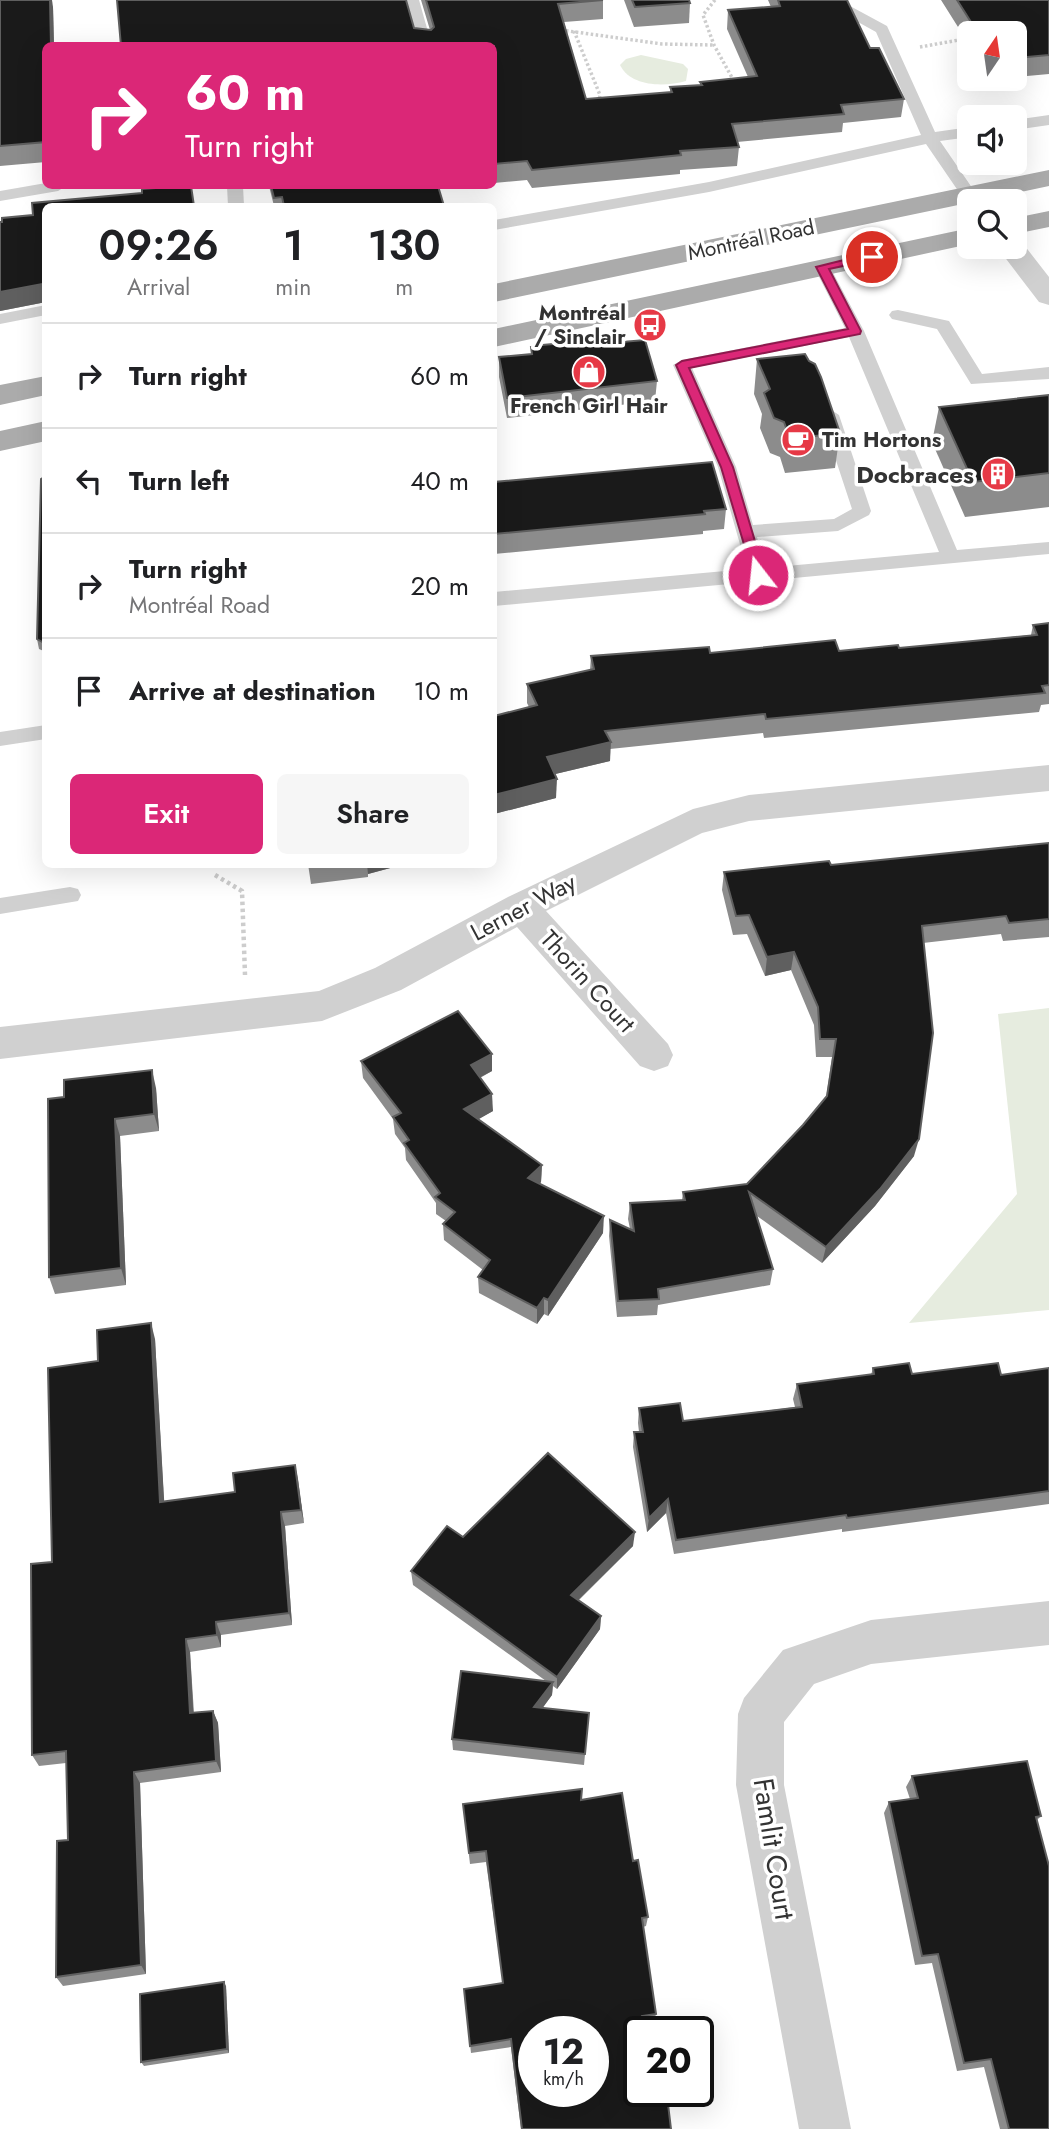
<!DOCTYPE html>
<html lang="en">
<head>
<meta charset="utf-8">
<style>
	:root { --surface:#fff; --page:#f6f6f6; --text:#202124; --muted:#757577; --line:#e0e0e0; --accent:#db2777 }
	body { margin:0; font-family:Jost,sans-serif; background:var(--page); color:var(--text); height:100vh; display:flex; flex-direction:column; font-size:26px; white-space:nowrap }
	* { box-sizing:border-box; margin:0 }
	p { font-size:23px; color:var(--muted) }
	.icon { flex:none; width:38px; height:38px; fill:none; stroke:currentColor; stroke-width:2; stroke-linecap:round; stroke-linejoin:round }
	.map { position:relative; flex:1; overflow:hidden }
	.details { position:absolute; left:42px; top:203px; width:455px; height:665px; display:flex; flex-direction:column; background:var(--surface); border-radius:10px; box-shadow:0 7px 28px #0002 }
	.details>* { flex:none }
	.guide { position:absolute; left:42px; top:42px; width:455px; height:147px; border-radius:10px; box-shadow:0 7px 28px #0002; background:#db2777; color:#fff; overflow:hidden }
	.needle { width:46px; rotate:13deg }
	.fabs { position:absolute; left:957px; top:21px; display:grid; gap:14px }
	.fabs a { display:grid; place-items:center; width:70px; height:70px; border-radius:10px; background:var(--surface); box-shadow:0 7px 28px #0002; font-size:35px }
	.speed { position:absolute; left:518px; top:2016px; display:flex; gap:14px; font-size:35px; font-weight:700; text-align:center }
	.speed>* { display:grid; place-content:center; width:91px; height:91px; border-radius:50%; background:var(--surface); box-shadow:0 7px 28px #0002; line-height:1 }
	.speed small { font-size:18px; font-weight:400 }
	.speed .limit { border:4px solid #111; border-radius:10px; background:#fff; color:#111 }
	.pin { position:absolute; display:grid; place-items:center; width:60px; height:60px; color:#fff; margin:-30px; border:4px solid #fff; border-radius:50%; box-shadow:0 2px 7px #0007 }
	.me { position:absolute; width:77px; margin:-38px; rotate:344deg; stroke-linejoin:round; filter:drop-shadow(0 0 5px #0008) }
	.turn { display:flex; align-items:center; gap:24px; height:147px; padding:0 28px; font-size:32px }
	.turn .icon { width:91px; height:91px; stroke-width:2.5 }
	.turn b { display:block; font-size:49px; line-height:60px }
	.eta { display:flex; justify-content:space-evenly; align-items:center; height:119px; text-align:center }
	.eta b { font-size:42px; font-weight:600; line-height:49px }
	.primary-button { display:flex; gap:14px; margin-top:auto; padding:14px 28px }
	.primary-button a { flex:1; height:80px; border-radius:10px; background:var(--accent); color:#fff; font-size:28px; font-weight:600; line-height:80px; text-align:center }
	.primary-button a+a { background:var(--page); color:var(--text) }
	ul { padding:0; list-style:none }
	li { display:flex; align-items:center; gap:21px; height:105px; padding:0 28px; border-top:2px solid var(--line) }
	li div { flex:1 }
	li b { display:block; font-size:26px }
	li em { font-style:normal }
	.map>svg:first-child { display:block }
</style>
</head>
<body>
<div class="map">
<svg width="1049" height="2129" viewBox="0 0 1049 2129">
	<rect width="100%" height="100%" fill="#fff"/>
	<g fill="#e6ecdf">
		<path d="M 641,55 L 683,64 L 688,69 L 686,81 C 664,87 631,87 620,65 L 626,59 Z"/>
		<path d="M 1049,1008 L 1049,1310 L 909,1323 L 1017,1194 L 998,1014 Z"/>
	</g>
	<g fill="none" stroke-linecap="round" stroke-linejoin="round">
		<g stroke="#cdcdcd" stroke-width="3.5" stroke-dasharray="2.5 2.5" stroke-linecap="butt">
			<path d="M 715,0 L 703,15 L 714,45 L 735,83"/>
			<path d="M 561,30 L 662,44 L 714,45"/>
			<path d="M 574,31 L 600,95 L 599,101"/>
			<path d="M 920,47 L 970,38"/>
		</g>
		<path stroke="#cdcdcd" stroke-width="4.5" stroke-dasharray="3.5 3.5" stroke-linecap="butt" d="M 215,875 L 242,891 L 245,975"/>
		<g fill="#d0d0d0" fill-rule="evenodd">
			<path d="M 405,0 L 419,0 L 432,46 L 417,46 Z"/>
			<path d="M 796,0 L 824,0 L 850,6 L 887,26 L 935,132 L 970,127 L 970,137 L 940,141 L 977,195 L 975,198 L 963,198 L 926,144 L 709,192 L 494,230 L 494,220 L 709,182 L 921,135 L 876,32 L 840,12 L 798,3 Z"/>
			<path d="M 1049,115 L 1049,125 L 1015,130 L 1015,120 Z"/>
			<path d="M 46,183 L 46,186 L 66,186 L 58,191 L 0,201 L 0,191 Z"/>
			<path d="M 227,186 L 243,186 L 244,206 L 228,206 Z"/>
			<path d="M 822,262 L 830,267 L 864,331 L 957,550 L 1049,542 L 1049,554 L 494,606 L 494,592 L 747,569 L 718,467 L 673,365 L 682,360 L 845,328 L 814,267 ZM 849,337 L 939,552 L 765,568 L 757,537 L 838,531 L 869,515 L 871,511 L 839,415 L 830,409 L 821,415 L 852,509 L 834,519 L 753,525 L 736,467 L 692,368 Z"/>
			<path d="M 46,305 L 46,315 L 0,324 L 0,314 Z"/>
			<path d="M 898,310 L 949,321 L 982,374 L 1049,367 L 1049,379 L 971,384 L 937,329 L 892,319 L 889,315 L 892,311 Z"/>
			<path d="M 46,725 L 46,739 L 0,746 L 0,732 Z"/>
			<path d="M 70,887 L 78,889 L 81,895 L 78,901 L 0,914 L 0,898 Z"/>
		</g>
		<g fill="#d0d0d0" fill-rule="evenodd">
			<path d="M 1015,240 L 1021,241 L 1049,277 L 1049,305 L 1039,302 L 997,247 L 1015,247 Z"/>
			<path d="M 1049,765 L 1049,791 L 749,821 L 702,833 L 546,911 L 668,1044 L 673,1055 L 668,1066 L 654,1071 L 640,1066 L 517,927 L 401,990 L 322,1021 L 0,1059 L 0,1027 L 319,991 L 375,968 L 508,897 L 693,809 L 749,795 Z"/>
			<path d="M 1049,1601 L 1049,1645 L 871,1664 L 814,1684 L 784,1722 L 784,1785 L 851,2129 L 799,2129 L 736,1785 L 738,1714 L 744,1698 L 783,1650 L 871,1620 Z"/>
		</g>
		<g fill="#ababab" fill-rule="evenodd">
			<path d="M 1049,170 L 1049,186 L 494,302 L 494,284 Z"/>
			<path d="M 1049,211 L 1049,227 L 1015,234 L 1015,218 Z"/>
			<path d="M 970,228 L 970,244 L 494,347 L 494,329 Z"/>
			<path d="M 46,376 L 46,395 L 0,405 L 0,385 Z"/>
			<path d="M 46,421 L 46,441 L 0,451 L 0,431 Z"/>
		</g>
	</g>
	<g fill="#8c8c8c">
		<path d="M 0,0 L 53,7 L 54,46 L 46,46 L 46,162 L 0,166 Z"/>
		<path d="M 421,0 L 603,0 L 603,19 L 564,22 L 586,99 L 670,92 L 670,87 L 700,85 L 700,82 L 748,77 L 727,29 L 728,10 L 771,7 L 768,0 L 847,0 L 870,48 L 904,99 L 901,117 L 843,123 L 842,132 L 737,142 L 739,147 L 737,166 L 680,170 L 680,174 L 532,188 L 527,180 L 494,183 L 494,46 L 414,28 L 430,30 Z"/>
		<path d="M 624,0 L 689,0 L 690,3 L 689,23 L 634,27 Z"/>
		<path d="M 941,0 L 1049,0 L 1049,74 L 1015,77 L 1015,33 L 970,33 L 970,46 Z"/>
		<path d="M 183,186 L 191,186 L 194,206 L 46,206 L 46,302 L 0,311 L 0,222 L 2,222 L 2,218 L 33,215 L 32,203 L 142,193 L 142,189 Z"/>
		<path d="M 269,186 L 467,186 L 439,188 L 444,206 L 274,206 Z"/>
		<path d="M 622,342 L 657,381 L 655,401 L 507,418 L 499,377 L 499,357 L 531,354 L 531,347 Z"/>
		<path d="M 757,359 L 840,433 L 835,468 L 785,473 L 780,457 L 770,453 L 760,428 L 762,414 L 754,394 Z"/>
		<path d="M 1049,395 L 1049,507 L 965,517 L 932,442 L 939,407 Z"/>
		<path d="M 46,476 L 46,652 L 39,649 L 37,639 Z"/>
		<path d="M 494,482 L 726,509 L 724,529 L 703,531 L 703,534 L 494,554 Z"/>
		<path d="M 1049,623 L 1049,704 L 1041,705 L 1039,712 L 764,738 L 763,733 L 610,749 L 610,761 L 555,774 L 556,798 L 494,814 L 494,716 L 529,707 L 527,703 L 527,684 L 590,670 L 591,656 L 839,651 L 899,648 L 1031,635 L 1033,625 Z"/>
		<path d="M 1049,843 L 1049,937 L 1003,941 L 1001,934 L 923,943 L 914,1156 L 875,1206 L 822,1263 L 757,1216 L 773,1269 L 770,1285 L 658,1305 L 657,1315 L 617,1317 L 609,1236 L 610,1220 L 630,1229 L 628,1219 L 630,1203 L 682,1200 L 683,1192 L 747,1184 L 803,1125 L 826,1098 L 832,1057 L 816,1057 L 814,1025 L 791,970 L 765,976 L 747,934 L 733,935 L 722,890 L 724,872 L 831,865 Z"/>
		<path d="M 308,864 L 405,864 L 368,874 L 368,877 L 311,884 Z"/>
		<path d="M 492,1054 L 492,1071 L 480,1078 L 493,1111 L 478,1119 L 542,1165 L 541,1182 L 540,1184 L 603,1233 L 548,1316 L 544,1314 L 537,1324 L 479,1293 L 478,1277 L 483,1270 L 444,1240 L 443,1224 L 446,1221 L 436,1214 L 436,1203 L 406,1160 L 405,1148 L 395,1134 L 393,1119 L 363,1078 L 361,1061 Z"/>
		<path d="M 156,1088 L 159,1131 L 120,1136 L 126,1285 L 55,1294 L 49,1277 L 48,1099 Z"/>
		<path d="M 155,1339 L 164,1502 L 235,1492 L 295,1465 L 304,1523 L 285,1526 L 292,1625 L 221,1635 L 221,1647 L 190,1652 L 194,1713 L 213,1711 L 218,1723 L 221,1772 L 140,1783 L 146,1974 L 63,1986 L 56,1977 L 68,1840 L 66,1763 L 39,1766 L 32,1755 L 52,1562 L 98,1361 Z"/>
		<path d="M 873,1368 L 912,1374 L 1001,1375 L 1049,1368 L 1049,1504 L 842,1532 L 842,1529 L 674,1554 L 666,1513 L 647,1532 L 633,1447 L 634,1432 L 639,1432 L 638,1423 L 639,1408 L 683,1421 L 795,1407 L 793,1399 L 797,1384 L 871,1375 Z"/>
		<path d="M 463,1537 L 633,1546 L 579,1600 L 601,1616 L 600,1629 L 557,1689 L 553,1686 L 552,1695 L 542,1708 L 589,1713 L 584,1765 L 453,1750 L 452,1739 L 546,1681 L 413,1585 L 411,1571 Z"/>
		<path d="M 912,1776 L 1041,1816 L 1037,1820 L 1049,2129 L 1000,2129 L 984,2067 L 957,2071 L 932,1963 L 915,1965 L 884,1813 L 889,1802 L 910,1799 L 906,1787 Z"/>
		<path d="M 581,1800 L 633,1861 L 648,1917 L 646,1926 L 643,1927 L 656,2014 L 654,2022 L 644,2024 L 657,2098 L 671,2129 L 521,2129 L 511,2047 L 471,2053 L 464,1989 L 503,1983 L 486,1862 L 470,1864 L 463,1804 Z"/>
		<path d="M 226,1986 L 229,2053 L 144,2066 L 141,2062 Z"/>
	</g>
	<g fill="#5f5f5f">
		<path d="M 50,0 L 52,0 L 53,7 L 54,46 L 51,46 Z"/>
		<path d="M 42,284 L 46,302 L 0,311 L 0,292 Z"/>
		<path d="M 611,742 L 610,761 L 547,776 L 547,757 Z"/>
		<path d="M 557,779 L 556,798 L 494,814 L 494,795 Z"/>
		<path d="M 367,864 L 405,864 L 368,874 Z"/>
		<path d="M 794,952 L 791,970 L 765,976 L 767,957 Z"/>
		<path d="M 492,1054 L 492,1071 L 471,1082 L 471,1065 Z"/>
		<path d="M 152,1070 L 156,1088 L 159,1131 L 154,1114 Z"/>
		<path d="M 492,1094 L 493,1111 L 465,1127 L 464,1109 Z"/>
		<path d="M 115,1119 L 120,1136 L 126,1285 L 121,1268 Z"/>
		<path d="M 919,1139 L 914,1156 L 875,1206 L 822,1263 L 826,1247 Z"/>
		<path d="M 542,1165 L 541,1182 L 528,1195 L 528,1178 Z"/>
		<path d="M 604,1216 L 603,1233 L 548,1316 L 548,1300 Z"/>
		<path d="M 544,1298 L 544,1314 L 537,1324 L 537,1308 Z"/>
		<path d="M 151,1323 L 155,1339 L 165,1516 L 160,1502 Z"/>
		<path d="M 295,1465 L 298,1479 L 304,1523 L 301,1510 Z"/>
		<path d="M 668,1499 L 666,1513 L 647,1532 L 649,1518 Z"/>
		<path d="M 281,1512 L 285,1526 L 292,1625 L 289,1613 Z"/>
		<path d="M 635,1532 L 633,1546 L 570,1608 L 571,1595 Z"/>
		<path d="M 601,1616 L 600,1629 L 557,1689 L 557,1677 Z"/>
		<path d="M 216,1622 L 221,1635 L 221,1647 L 217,1635 Z"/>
		<path d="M 186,1639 L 190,1652 L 194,1725 L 190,1713 Z"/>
		<path d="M 553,1682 L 552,1695 L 534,1720 L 534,1707 Z"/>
		<path d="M 213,1711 L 218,1723 L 221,1772 L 216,1761 Z"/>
		<path d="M 134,1772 L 140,1783 L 146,1974 L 141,1965 Z"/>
		<path d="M 224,1982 L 226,1986 L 229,2053 L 227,2049 Z"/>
	</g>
	<g fill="#1a1a1a" stroke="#5f5f5f" stroke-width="2" fill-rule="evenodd">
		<path d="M 0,0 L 50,0 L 51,46 L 46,46 L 46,125 L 45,125 L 46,142 L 0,146 Z"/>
		<path d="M 117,0 L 406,0 L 414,28 L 431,30 L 434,27 L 426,0 L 603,0 L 558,4 L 586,99 L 672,92 L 670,87 L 702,85 L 700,82 L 757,76 L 728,10 L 780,6 L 778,0 L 847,0 L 870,48 L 879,48 L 904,99 L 841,105 L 844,114 L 732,124 L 739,147 L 680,151 L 681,155 L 532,170 L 527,161 L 494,164 L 494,46 L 121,46 Z"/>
		<path d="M 632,0 L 689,0 L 690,3 L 635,7 Z"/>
		<path d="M 957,0 L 1049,0 L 1049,55 L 1015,58 L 1015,33 L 978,33 Z"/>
		<path d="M 183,186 L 191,186 L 194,206 L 46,206 L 46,288 L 42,284 L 0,292 L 0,222 L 2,222 L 2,218 L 33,215 L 32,203 L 142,193 L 142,189 Z"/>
		<path d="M 271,186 L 438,186 L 444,206 L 284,206 L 282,197 L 274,198 Z"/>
		<path d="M 621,338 L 622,342 L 645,340 L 657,381 L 507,398 L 499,357 L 532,354 L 531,347 L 542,345 Z"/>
		<path d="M 805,354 L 809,361 L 815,364 L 821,377 L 840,433 L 790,439 L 784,422 L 774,418 L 764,393 L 770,389 L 757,359 Z"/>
		<path d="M 1049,395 L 1049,473 L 973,482 L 939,407 Z"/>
		<path d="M 712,462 L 726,509 L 704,511 L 705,514 L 494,534 L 494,482 Z"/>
		<path d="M 46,476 L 46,644 L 37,639 L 41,479 Z"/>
		<path d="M 1049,623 L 1049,685 L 1042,686 L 1045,693 L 766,719 L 765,714 L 605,731 L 611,742 L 547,757 L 557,779 L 494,795 L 494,716 L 537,705 L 527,684 L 594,669 L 591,656 L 709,647 L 710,653 L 835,640 L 839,651 L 898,645 L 899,648 L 1037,635 L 1033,625 Z"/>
		<path d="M 1049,843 L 1049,919 L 1009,923 L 1006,916 L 922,926 L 933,1033 L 919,1139 L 880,1189 L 826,1247 L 749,1192 L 773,1269 L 658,1289 L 659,1299 L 618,1301 L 610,1220 L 634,1231 L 630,1203 L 685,1200 L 683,1192 L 747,1184 L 803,1125 L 827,1096 L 836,1039 L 820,1039 L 818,1007 L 794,952 L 767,957 L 749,915 L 736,916 L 724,872 L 829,861 L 831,865 Z"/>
		<path d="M 458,1011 L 492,1054 L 471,1065 L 492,1094 L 464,1109 L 542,1165 L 528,1178 L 604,1216 L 548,1300 L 544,1298 L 537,1308 L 478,1277 L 490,1260 L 443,1224 L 455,1212 L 435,1197 L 440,1193 L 404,1143 L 409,1140 L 393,1117 L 401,1113 L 361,1061 Z"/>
		<path d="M 152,1070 L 154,1114 L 115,1119 L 121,1268 L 49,1277 L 48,1099 L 64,1097 L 64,1080 Z"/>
		<path d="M 151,1323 L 160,1502 L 235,1492 L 233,1473 L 295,1465 L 301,1510 L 281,1512 L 289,1613 L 216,1622 L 217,1635 L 186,1639 L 190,1713 L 213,1711 L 216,1761 L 134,1772 L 141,1965 L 56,1977 L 57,1841 L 68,1840 L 66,1751 L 32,1755 L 31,1564 L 52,1562 L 48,1368 L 98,1361 L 97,1330 Z"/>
		<path d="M 909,1363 L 912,1374 L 998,1363 L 1001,1375 L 1049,1368 L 1049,1491 L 847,1518 L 846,1515 L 676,1540 L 668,1499 L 649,1518 L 634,1432 L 643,1432 L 639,1408 L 680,1403 L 683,1421 L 802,1407 L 797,1384 L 874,1374 L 873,1368 Z"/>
		<path d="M 548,1453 L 635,1532 L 571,1595 L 601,1616 L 557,1677 L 411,1571 L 447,1526 L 463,1537 Z"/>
		<path d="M 461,1671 L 553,1682 L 534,1707 L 589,1713 L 585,1754 L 452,1739 Z"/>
		<path d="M 1027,1761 L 1041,1816 L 1036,1817 L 1049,1866 L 1049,2129 L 1009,2129 L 991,2059 L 964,2063 L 938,1954 L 922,1956 L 889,1802 L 918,1798 L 912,1776 Z"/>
		<path d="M 582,1789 L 581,1800 L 622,1793 L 633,1861 L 638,1860 L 648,1917 L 642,1918 L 656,2014 L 642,2016 L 645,2032 L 639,2032 L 639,2091 L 656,2091 L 657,2098 L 667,2096 L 671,2129 L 522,2129 L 511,2039 L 470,2046 L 464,1989 L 503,1983 L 486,1851 L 469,1853 L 463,1804 ZM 534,2032 L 593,2032 L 593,2091 L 534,2091 Z"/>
		<path d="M 224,1982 L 227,2049 L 141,2062 L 140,1994 Z"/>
	</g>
	<path fill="#db2777" stroke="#8e194d" stroke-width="2" d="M 872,253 L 878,257 L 876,259 L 829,269 L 861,331 L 860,334 L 689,368 L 733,467 L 765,575 L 763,578 L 754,578 L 721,467 L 676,365 L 682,361 L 848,329 L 816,267 Z"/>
	<defs>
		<symbol id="bus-disc" viewBox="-11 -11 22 22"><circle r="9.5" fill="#e63946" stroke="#fff"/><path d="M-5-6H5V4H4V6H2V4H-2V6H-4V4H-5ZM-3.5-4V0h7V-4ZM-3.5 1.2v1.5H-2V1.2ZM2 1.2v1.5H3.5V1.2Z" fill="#fff"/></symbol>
		<symbol id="shop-disc" viewBox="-11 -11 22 22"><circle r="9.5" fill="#e63946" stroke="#fff"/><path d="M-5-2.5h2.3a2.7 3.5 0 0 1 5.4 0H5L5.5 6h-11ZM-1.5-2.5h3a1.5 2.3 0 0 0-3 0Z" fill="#fff"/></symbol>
		<symbol id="cafe-disc" viewBox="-11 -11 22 22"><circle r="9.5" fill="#e63946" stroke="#fff"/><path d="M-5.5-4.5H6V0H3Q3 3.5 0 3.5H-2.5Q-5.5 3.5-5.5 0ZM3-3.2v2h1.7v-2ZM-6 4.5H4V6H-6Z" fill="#fff"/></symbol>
		<symbol id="building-disc" viewBox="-11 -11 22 22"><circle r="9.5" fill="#e63946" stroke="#fff"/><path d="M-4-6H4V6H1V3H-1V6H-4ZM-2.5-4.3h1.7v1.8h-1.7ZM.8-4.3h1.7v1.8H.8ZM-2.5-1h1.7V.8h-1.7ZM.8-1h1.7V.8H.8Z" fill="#fff"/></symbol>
	</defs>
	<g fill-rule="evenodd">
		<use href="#bus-disc" x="631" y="306" width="38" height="38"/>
		<use href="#shop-disc" x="570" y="353" width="38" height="38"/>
		<use href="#cafe-disc" x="779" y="421" width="38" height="38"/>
		<use href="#building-disc" x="979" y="455" width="38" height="38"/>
	</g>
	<g text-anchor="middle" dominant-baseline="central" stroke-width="7" stroke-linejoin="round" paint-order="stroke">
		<g font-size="21" fill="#333" stroke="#fff">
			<text transform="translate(751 240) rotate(-12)">Montréal Road</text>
		</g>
		<g font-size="21" font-weight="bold" fill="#333" stroke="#fff" text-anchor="end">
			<text x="626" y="313">Montréal<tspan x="626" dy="24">/ Sinclair</tspan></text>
			<text x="589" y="406" text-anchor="middle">French Girl Hair</text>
			<text x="822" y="440" text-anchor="start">Tim Hortons</text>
		</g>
		<g font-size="24" font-weight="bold" fill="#333" stroke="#fff" text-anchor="end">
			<text x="974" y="474">Docbraces</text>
		</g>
		<g font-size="24" fill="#333" stroke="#fff">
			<text transform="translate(523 907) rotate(-28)">Lerner Way</text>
			<text transform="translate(588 981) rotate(48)">Thorin Court</text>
		</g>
		<g font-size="28" fill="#333" stroke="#fff">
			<text transform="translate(774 1849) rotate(81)">Famlit Court</text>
		</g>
	</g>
</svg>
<div class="fabs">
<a><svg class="needle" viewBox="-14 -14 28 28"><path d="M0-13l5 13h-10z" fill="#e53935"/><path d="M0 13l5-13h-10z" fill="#757577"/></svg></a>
<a><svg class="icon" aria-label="sound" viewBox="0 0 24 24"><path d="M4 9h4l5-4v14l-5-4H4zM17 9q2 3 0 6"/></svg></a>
<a><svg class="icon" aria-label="search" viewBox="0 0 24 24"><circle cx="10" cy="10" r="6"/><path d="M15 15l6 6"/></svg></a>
</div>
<div class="speed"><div>12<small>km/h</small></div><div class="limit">20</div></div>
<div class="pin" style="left:872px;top:257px;background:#d93025"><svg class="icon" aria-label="arrive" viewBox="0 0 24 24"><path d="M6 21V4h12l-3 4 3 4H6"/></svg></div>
<svg class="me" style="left:758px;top:575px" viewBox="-20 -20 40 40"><circle r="17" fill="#db2777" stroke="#fff" stroke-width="3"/><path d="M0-11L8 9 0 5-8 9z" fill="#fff"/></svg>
<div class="guide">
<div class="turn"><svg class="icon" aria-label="right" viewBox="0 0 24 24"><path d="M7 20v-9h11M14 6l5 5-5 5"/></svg><div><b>60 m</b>Turn right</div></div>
</div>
<section class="details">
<div class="eta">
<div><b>09:26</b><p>Arrival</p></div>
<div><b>1</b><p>min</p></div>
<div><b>130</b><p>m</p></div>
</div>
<ul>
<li><svg class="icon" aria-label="right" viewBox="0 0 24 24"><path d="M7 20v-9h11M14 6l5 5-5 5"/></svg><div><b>Turn right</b></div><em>60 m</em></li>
<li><svg class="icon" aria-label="left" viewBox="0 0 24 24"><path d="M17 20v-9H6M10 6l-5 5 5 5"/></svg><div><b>Turn left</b></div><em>40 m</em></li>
<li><svg class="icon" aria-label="right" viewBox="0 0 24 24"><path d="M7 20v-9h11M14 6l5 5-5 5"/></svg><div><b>Turn right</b><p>Montréal Road</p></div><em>20 m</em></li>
<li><svg class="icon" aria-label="arrive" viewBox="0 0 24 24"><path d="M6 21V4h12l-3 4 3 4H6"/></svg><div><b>Arrive at destination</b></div><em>10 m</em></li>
</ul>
<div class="primary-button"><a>Exit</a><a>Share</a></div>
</section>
</div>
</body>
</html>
